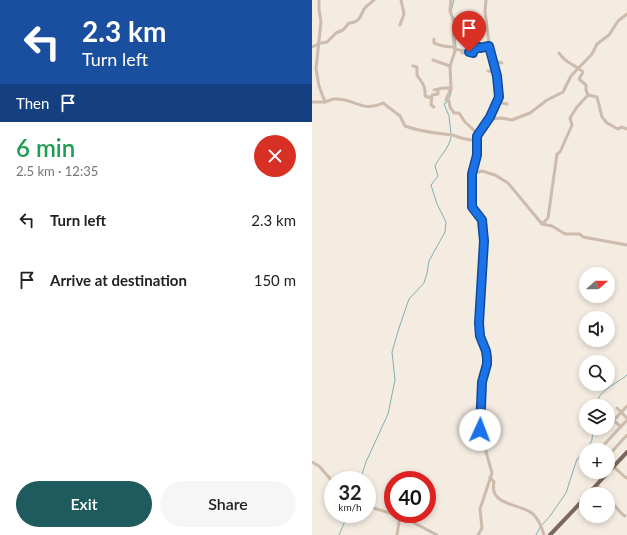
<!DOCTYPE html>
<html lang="en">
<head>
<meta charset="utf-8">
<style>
	:root { --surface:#fff; --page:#f6f6f6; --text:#222; --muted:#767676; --accent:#1f5a5e }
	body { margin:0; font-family:Lato,sans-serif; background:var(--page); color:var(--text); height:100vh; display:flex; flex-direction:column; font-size:15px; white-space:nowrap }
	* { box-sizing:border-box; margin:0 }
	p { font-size:13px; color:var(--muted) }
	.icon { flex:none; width:22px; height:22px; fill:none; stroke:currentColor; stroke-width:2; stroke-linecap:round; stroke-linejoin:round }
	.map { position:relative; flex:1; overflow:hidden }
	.panel { display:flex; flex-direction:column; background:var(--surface); width:312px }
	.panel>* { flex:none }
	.hud { background:#1a4fa0; color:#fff; overflow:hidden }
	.needle { width:26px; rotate:69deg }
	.controls { position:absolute; left:267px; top:267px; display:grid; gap:8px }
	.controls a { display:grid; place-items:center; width:36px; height:36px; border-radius:50%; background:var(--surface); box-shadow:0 2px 6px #0003; font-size:20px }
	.speed { position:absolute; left:12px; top:471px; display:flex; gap:8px; font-size:20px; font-weight:700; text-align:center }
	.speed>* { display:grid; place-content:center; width:52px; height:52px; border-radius:50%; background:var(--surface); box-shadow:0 2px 6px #0003; line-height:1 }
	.speed small { font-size:10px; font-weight:400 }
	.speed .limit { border:6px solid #d22; background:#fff; color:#111 }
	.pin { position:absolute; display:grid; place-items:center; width:34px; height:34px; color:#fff; margin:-41px -17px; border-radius:50% 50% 50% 0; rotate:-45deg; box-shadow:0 0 4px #0007 }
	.pin .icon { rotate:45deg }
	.me { position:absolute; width:44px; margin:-22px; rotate:2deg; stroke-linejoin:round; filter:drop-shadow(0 0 3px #0008) }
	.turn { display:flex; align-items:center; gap:14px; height:84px; padding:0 16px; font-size:18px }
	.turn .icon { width:52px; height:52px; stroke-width:2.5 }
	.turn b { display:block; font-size:28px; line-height:34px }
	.then { display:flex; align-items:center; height:38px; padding:0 16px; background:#0003; gap:8px; font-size:15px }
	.round { display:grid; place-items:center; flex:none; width:42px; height:42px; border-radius:21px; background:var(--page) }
	.summary { display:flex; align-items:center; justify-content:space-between; height:68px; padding:0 16px }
	h1 { font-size:24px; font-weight:600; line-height:30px; color:#1e9e55 }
	.primary-button { display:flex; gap:8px; margin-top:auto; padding:8px 16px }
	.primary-button a { flex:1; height:46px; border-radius:24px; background:var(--accent); color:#fff; font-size:16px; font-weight:600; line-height:46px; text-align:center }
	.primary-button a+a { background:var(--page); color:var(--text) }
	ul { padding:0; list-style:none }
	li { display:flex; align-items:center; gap:12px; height:60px; padding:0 16px }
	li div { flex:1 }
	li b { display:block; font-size:15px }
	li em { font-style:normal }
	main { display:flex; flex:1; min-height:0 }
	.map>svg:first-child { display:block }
</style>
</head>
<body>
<main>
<section class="panel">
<div class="hud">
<div class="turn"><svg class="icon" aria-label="left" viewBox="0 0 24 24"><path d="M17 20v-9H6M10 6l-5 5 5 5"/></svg><div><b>2.3 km</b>Turn left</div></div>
<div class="then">Then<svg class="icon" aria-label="arrive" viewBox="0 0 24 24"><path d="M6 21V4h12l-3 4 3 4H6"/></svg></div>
</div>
<div class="summary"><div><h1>6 min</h1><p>2.5 km · 12:35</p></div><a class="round" style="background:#d93025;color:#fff"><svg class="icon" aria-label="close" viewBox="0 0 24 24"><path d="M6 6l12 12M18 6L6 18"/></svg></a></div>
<ul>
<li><svg class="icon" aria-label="left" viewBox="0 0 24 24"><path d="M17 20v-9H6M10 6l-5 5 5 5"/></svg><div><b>Turn left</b></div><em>2.3 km</em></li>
<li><svg class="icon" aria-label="arrive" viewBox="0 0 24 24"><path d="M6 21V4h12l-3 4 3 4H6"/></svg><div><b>Arrive at destination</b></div><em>150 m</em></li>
</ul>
<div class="primary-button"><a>Exit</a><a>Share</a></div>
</section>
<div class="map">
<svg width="315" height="535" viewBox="0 0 315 535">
	<rect width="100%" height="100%" fill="#f4ebe1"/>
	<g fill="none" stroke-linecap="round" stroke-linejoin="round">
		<g stroke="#7fb0b2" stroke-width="1">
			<path d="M 139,11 L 142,0"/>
			<path d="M 141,16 C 148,28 145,24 143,35 C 143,39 144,45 144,49"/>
			<path d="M 137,99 L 140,89"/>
			<path d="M 135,102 L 132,104 L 137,116 L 139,134"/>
			<path d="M 284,406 C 285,390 305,384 315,375"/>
			<path d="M 275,450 L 280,440 L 281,428"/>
			<path d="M 48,480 L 54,462 L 76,414 L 83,380 L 80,352 L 87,328 L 97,299 L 112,283 L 115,273 L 117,261 L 133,232 L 134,222 L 125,204 L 119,185 L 126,176 L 123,166 C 128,155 137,149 139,137"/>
			<path d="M 230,525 L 238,516 L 254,493 L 265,459 L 274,452"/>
			<path d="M 27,535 L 36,514"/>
			<path d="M 224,535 L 228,527"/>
		</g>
		<g stroke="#cdbbac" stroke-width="3">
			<path d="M 7,0 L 7,10 L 9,21 L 4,69 L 7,86 L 13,102"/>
			<path d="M 88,25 L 92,14 L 89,0"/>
			<path d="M 122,39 L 122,43 C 129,46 134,47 142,47"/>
			<path d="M 163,43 L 168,48 L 177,46"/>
			<path d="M 0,47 L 9,43 L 15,42 L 24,33 L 31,30 L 37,23 C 48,22 48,17 52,9 C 54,6 59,3 62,0"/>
			<path d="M 143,49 L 157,52"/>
			<path d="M 150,53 L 158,52 L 161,53 L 162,50 L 167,47"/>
			<path d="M 247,53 C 253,63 262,64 271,72 L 267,79 L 274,85 L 274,90 L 276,95 L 285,97 L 290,117 L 295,123 L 306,129 L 309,127 L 315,129"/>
			<path d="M 121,60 L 138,66"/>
			<path d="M 182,64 L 186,62 L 190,63"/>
			<path d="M 101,66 L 105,67 L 105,75 C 110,83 114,86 113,96 L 119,98"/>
			<path d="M 176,71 L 184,72"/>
			<path d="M 122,90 L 131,88 L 139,88"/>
			<path d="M 136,101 L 134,100 L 139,88 L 138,66 L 143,51 L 141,36 L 143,25 L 138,11 L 139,0"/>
			<path d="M 137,101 L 138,107 L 142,113 L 147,113 L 153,122 L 166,134"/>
			<path d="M 0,102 C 4,102 9,102 13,102 C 16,101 19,99 22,99 C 43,98 50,113 71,103 L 88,116 L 93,126 C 109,132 123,133 140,135 C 148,137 156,142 165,139"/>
			<path d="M 185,102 L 195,104"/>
			<path d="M 122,107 L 119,105 L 120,95 L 126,94 L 126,90"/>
			<path d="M 177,119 L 190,118 L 200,120 L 218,113 L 235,100 L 251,92 L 259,76 L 280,54 L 285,44 L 297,35 L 306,21 L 315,14"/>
			<path d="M 160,174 L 170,171 L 183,175 L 196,183 L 230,224 L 240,226 L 253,234 L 268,234 L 271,237 L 315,245"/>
			<path d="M 230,224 L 236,218 L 245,154 L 248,152 L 260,125 L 258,118 L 265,107 L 276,95"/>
			<path d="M 305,408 L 315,418"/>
			<path d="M 296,415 L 309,427"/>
			<path d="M 301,421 L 315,406"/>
			<path d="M 288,449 L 315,420"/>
			<path d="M 296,456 L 315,435"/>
			<path d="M 0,462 L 7,466 L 21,482"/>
			<path d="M 303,468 L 314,478 L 315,477"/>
			<path d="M 178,477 L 182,482 C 176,507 212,503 222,515 C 227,520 230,528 232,535"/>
			<path d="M 285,485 L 294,494"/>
			<path d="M 296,498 L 310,514 L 313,516"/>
			<path d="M 55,506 L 81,514"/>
			<path d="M 82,514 L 93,518 L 125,535"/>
			<path d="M 85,535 L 88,515"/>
			<path d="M 166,535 L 170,528 L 168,509 L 180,473 L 168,430 L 170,382 L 175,364 L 175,358 L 174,351 L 168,336 L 167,323 L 172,241 L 170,220 L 159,207 L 160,174 L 165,155 L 165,136 L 178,117 L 187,97 L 185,76 L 177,44 L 173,11 L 174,0"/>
		</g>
		<g stroke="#7d675c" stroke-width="4">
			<path d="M 276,494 L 315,452"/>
			<path d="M 238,535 L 274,497"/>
		</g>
	</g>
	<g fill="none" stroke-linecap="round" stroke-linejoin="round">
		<defs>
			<path id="route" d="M 157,52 L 161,53 L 162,50 L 167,47 L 168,48 L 177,46 L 185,76 L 187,97 L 178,117 L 165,136 L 165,155 L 160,174 L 160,207 L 170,220 L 172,241 L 167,323 L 168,336 L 174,351 L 175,358 L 175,364 L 170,382 L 168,430"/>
		</defs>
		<use href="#route" stroke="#114b97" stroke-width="10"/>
		<use href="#route" stroke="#1a73e8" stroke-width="7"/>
	</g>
</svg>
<div class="controls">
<a><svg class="needle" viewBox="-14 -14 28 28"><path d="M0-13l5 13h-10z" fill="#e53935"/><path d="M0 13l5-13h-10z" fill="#767676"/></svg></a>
<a><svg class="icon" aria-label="sound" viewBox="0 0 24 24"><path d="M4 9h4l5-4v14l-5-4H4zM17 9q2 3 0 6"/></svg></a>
<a><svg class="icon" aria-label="search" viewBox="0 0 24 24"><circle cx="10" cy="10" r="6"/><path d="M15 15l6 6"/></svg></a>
<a><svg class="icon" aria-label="layers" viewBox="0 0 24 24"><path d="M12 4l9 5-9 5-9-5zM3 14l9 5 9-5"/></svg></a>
<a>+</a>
<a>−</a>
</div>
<div class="speed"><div>32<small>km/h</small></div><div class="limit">40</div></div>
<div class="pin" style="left:157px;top:52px;background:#d93025"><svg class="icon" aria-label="arrive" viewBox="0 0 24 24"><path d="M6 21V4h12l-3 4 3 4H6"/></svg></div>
<svg class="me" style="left:168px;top:430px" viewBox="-20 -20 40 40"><circle r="19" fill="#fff"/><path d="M0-13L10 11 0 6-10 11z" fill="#1a73e8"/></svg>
</div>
</main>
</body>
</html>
